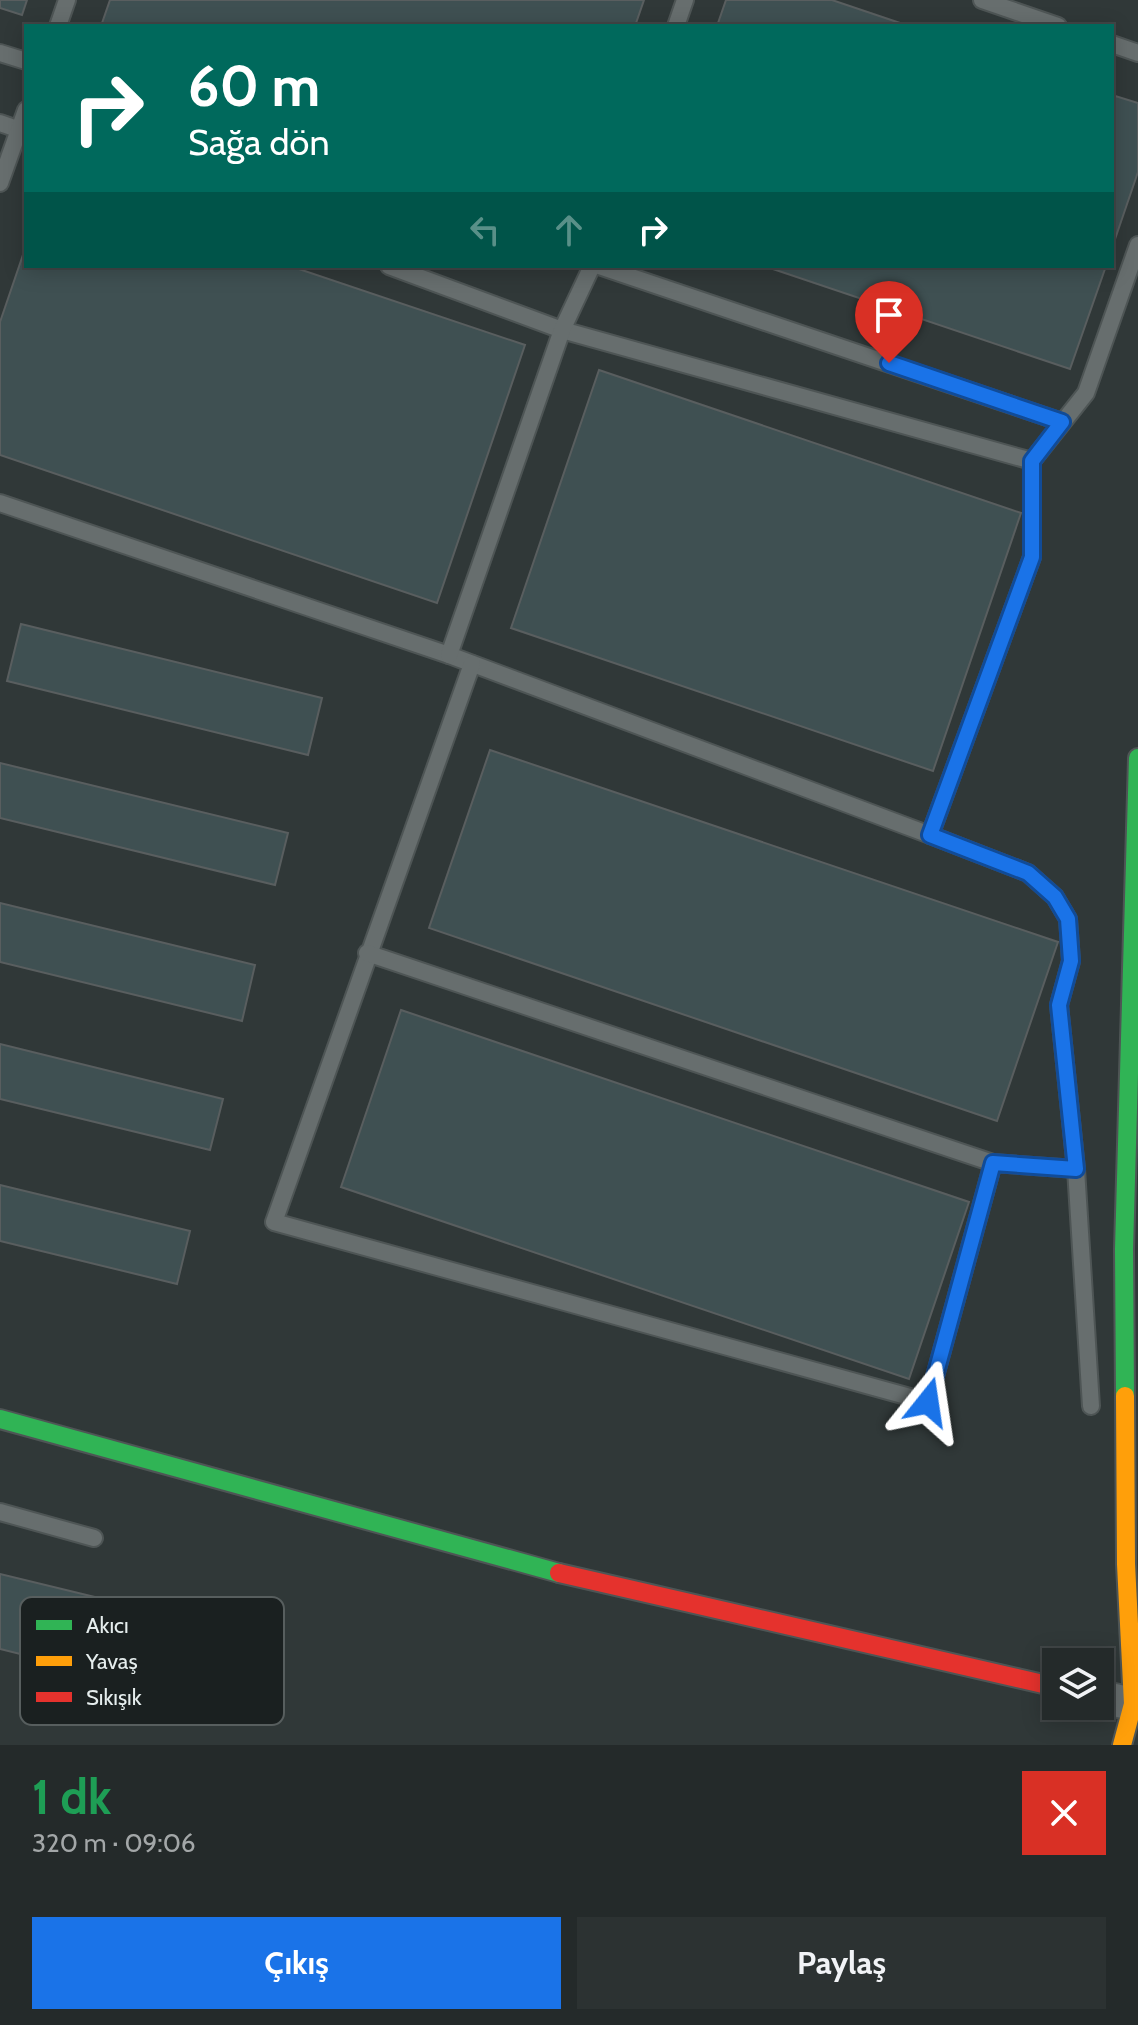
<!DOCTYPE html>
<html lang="tr">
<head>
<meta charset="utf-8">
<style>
	:root { --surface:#242a2a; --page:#2c3232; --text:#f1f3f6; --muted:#a3a7a8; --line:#414647; --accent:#1a73e8 }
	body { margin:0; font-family:Cabin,sans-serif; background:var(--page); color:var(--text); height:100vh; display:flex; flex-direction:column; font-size:30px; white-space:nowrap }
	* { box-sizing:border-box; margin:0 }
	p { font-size:26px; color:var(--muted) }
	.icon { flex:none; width:44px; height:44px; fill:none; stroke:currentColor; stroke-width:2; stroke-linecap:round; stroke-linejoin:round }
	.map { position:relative; height:1745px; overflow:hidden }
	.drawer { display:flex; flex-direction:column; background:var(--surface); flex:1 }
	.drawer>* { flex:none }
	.hud { position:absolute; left:24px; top:24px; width:1090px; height:244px; border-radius:0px; box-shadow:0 4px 20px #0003,0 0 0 2px var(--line); background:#00695c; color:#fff; overflow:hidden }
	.fabs { position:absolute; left:1042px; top:1648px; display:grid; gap:16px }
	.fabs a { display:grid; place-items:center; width:72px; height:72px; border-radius:0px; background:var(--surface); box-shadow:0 4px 20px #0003,0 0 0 2px var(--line); font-size:40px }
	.pin { position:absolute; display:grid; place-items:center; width:68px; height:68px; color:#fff; margin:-82px -34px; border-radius:50% 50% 50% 0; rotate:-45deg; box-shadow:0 0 8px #0007 }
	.pin .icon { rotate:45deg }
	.me { position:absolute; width:88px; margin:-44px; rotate:15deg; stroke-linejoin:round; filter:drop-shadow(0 0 6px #0008) }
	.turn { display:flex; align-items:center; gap:28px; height:168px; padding:0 32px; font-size:36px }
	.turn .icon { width:104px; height:104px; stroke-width:2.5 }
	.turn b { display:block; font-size:56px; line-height:68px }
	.lanes { display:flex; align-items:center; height:76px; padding:0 32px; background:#0003; justify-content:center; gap:40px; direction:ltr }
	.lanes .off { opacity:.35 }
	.round { display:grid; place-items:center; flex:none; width:84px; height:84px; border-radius:0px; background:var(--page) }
	.head { display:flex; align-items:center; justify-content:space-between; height:136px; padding:0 32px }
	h1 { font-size:48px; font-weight:700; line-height:60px; color:#1e9e55 }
	.primary-button { display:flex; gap:16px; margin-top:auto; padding:16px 32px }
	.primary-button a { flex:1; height:92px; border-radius:0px; background:var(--accent); color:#fff; font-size:32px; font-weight:700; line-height:92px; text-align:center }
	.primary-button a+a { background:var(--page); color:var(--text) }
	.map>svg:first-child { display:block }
</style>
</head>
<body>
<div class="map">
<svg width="1138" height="1745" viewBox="0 0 1138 1745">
	<rect width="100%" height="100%" fill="#303838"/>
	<g fill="#3f5052" stroke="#595e5f" stroke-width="2">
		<path d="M 0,0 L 27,0 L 22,15 L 0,8 Z"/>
		<path d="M 110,0 L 644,0 L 635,26 L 101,26 Z"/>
		<path d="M 726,0 L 832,0 L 909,26 L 717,26 Z"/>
		<path d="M 1112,95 L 1138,103 L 1138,172 L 1112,248 Z"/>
		<path d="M 26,246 L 26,266 L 290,266 L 525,345 L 437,603 L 0,455 L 0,322 Z"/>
		<path d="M 764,266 L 1106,266 L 1070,369 Z"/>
		<path d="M 599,370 L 1021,513 L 933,771 L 511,628 Z"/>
		<path d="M 21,624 L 322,698 L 308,755 L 7,681 Z"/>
		<path d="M 490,750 L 1058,942 L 997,1121 L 429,928 Z"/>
		<path d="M 0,763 L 288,833 L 275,885 L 0,818 Z"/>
		<path d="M 0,903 L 255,965 L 242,1021 L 0,962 Z"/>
		<path d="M 401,1010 L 969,1202 L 909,1379 L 341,1187 Z"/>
		<path d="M 0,1044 L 223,1099 L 210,1150 L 0,1099 Z"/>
		<path d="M 0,1185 L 190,1231 L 177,1284 L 0,1241 Z"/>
		<path d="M 0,1574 L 99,1598 L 81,1669 L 0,1649 Z"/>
	</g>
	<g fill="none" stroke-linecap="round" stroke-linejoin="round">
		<defs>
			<g id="lane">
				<path d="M 982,0 L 1058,26"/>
				<path d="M 58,26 L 67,0"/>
				<path d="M 676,26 L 685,0"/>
				<path d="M 1112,44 L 1138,53"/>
				<path d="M 0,53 L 26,61"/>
				<path d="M 0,123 L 26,132"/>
				<path d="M 0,183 L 26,110"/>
				<path d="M 389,266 L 562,330 L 1032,461"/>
				<path d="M 599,266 L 1062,422"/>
				<path d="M 0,503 L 449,655 L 930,835 L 1032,557 L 1032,461 L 1086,393 L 1138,245"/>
				<path d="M 449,655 L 562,330 L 592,266"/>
				<path d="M 472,664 L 274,1222 L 928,1402 L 993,1163"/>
				<path d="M 930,835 L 1028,873 L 1055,897 L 1068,919 L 1071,961 L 1059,1005 L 1076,1169 L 1091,1406"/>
				<path d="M 367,953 L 993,1163 L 1076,1169"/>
				<path d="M 0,1512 L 94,1538"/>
			</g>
			<path id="street" d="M 1100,1697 L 1133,1704"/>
			<g id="fast">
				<path d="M 1125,1396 L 1124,1249 L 1138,758"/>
				<path d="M 0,1419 L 559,1573"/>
			</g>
			<path id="slow" d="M 1122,1745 L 1133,1704 L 1126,1564 L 1125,1396"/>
			<path id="jam" d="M 559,1573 L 1056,1687"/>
		</defs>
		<use href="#lane" stroke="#4e5555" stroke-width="20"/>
		<use href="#street" stroke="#4e5555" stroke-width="36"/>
		<use href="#fast" stroke="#4e5555" stroke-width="22"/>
		<use href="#slow" stroke="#4e5555" stroke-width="22"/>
		<use href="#jam" stroke="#4e5555" stroke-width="22"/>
		<use href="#lane" stroke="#676e6e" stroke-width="16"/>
		<use href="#street" stroke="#676e6e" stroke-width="32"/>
		<use href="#fast" stroke="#30b455" stroke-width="18"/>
		<use href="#slow" stroke="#ff9f0a" stroke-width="18"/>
		<use href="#jam" stroke="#e5322d" stroke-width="18"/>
	</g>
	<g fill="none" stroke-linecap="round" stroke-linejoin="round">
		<defs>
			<path id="route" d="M 889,363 L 1062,422 L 1032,461 L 1032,557 L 930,835 L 1028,873 L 1055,897 L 1068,919 L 1071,961 L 1059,1005 L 1076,1169 L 993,1163 L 928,1402"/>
		</defs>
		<use href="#route" stroke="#114b97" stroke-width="20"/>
		<use href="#route" stroke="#1a73e8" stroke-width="14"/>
	</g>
	<rect x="20" y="1597" width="264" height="128" rx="12" fill="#1a2020" stroke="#575e5e" stroke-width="2"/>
	<rect x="36" y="1620" width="36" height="10" fill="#30b455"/>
	<rect x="36" y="1656" width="36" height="10" fill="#ff9f0a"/>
	<rect x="36" y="1692" width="36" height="10" fill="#e5322d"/>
	<g font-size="22" fill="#e5eded">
		<text x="86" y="1633">Akıcı</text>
		<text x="86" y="1669">Yavaş</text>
		<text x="86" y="1705">Sıkışık</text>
	</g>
</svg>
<div class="fabs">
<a><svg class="icon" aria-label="layers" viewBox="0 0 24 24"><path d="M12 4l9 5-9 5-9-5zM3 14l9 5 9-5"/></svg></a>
</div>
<div class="pin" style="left:889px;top:363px;background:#d93025"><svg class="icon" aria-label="arrive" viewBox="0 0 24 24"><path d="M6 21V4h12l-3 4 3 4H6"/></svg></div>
<svg class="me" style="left:928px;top:1402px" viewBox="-20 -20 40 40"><path d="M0-17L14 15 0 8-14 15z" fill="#1a73e8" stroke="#fff" stroke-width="4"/></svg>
<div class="hud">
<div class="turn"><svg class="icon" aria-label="right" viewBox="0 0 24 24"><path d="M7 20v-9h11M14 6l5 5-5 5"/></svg><div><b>60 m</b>Sağa dön</div></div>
<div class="lanes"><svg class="icon off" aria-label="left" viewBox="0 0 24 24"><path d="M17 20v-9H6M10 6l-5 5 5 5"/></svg><svg class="icon off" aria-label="ahead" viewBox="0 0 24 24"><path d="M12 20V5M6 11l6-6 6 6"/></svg><svg class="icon" aria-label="right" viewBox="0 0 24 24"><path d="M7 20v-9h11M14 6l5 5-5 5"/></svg></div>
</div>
</div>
<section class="drawer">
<div class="head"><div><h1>1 dk</h1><p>320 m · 09:06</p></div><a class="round" style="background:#d93025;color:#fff"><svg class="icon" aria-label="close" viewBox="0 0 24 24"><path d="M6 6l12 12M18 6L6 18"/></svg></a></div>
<div class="primary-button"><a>Çıkış</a><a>Paylaş</a></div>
</section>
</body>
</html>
